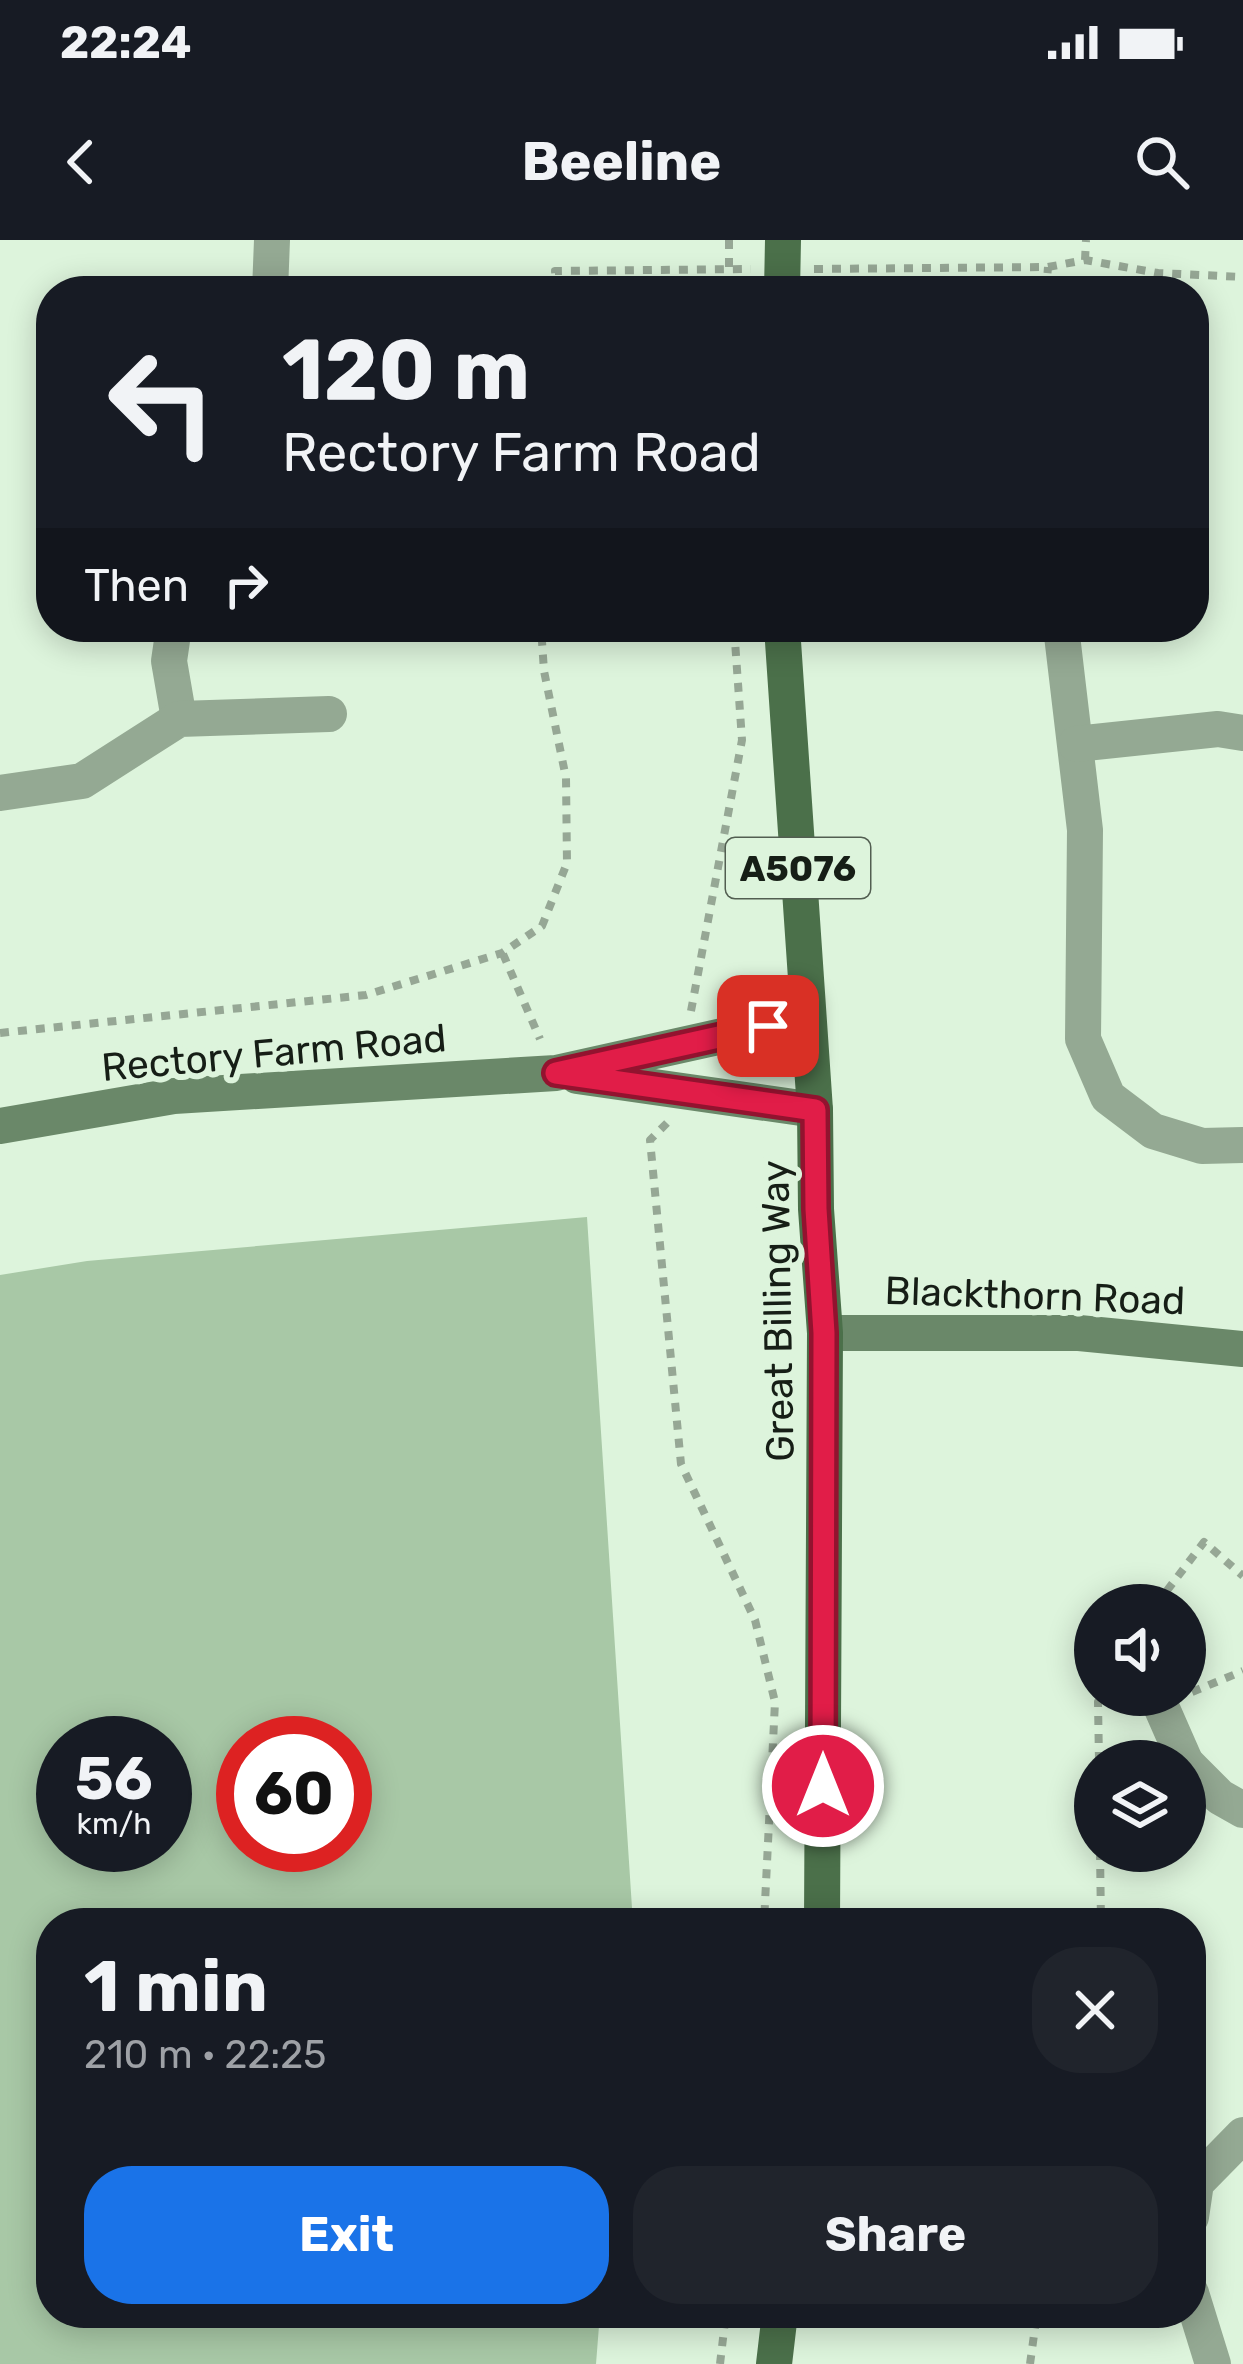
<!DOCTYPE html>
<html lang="en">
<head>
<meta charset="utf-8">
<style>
	:root { --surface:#171b24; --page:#20242c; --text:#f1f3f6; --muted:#9ea1a6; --accent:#1a73e8 }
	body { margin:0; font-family:Rubik,sans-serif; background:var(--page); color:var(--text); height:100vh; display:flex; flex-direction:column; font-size:45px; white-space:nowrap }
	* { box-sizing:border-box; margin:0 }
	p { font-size:39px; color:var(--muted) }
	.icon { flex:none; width:66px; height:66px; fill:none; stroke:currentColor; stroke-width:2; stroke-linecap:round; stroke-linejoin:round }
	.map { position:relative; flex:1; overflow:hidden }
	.side { position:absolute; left:36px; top:1668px; width:1170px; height:420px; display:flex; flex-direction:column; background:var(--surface); border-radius:48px; box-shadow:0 6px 30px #0003 }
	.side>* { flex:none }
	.top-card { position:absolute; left:36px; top:36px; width:1173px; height:366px; border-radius:48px; box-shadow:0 6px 30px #0003; background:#171b24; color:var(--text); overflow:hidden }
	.buttons { position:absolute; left:1074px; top:1344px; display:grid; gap:24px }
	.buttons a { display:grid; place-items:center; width:132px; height:132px; border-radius:50%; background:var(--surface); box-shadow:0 6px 30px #0003; font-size:60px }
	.speed { position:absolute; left:36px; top:1476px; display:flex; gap:24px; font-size:60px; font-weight:700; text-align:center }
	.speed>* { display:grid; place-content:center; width:156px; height:156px; border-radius:50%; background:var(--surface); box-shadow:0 6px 30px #0003; line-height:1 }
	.speed small { font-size:30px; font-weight:400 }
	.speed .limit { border:18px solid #d22; background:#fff; color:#111 }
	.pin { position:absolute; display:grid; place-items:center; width:102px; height:102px; color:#fff; margin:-51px; border-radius:24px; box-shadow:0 6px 18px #0006 }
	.me { position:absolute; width:132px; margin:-66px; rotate:0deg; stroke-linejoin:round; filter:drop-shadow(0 0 9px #0008) }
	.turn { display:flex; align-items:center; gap:42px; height:252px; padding:0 48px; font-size:54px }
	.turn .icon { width:156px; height:156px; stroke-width:2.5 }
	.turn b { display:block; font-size:84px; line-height:102px }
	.then { display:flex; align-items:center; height:114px; padding:0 48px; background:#0003; gap:24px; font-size:45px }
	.round { display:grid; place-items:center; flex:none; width:126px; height:126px; border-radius:48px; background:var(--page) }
	.head { display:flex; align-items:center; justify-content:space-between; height:204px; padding:0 48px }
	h1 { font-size:72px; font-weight:700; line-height:90px }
	.primary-button { display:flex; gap:24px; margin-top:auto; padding:24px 48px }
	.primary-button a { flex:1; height:138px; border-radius:48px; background:var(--accent); color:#fff; font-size:48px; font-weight:700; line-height:138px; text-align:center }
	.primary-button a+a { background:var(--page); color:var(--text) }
	.status { display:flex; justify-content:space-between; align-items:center; height:84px; padding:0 60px; background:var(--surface); direction:ltr }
	.status svg { height:33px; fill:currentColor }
	header { display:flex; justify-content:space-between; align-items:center; height:156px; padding:0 48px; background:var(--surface); font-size:54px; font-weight:700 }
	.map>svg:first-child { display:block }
</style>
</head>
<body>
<div class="status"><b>22:24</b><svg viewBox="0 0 49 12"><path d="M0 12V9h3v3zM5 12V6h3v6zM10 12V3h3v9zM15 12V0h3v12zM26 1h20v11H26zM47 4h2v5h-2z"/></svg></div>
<header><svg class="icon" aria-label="back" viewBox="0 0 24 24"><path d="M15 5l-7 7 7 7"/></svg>Beeline<svg class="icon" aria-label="search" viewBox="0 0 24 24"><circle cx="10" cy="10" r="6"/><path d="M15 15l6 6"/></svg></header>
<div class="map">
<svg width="1243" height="2124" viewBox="0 0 1243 2124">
	<rect width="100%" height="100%" fill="#ddf4dc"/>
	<path fill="#a8c8a6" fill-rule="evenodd" d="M 587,977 L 632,1668 L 631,1683 L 51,1683 L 51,2073 L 600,2073 L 596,2124 L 0,2124 L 0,1035 L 87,1021 ZM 63,1503 L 165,1503 L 165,1605 L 63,1605 ZM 243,1503 L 345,1503 L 345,1605 L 243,1605 Z"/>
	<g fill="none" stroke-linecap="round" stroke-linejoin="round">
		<g stroke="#96a795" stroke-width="8" stroke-dasharray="9 9" stroke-linecap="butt">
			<path d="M 729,0 L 729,51"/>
			<path d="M 1085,20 L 1086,0"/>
			<path d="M 814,29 L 1048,27 L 1085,20 L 1158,33 L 1243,37"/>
			<path d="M 557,51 L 555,31 L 751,29"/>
			<path d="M 1046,51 L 1048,27"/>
			<path d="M 503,714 L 540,799"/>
			<path d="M 691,771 L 742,500 L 734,387"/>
			<path d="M 0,793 L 366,755 L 502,713 L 542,686 L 567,623 L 566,538 L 544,431 L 541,387"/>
			<path d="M 667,883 L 650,900 L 681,1224 L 755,1380 L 775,1462 L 764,1683"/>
			<path d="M 1156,1365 L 1204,1302 L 1243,1336"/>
			<path d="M 1192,1452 L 1243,1431"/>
			<path d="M 1099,1521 L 1098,1462 L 1121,1462"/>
			<path d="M 1100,1611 L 1101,1683"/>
			<path d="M 1191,1872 L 1206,1882"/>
			<path d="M 720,2124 L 726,2073"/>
			<path d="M 1030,2124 L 1037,2073"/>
		</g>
		<g stroke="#94a993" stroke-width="36">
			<path d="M 270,51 L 272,0"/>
			<path d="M 174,387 L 169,421 L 179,479"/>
			<path d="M 1061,387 L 1085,590 L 1083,799 L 1108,857 L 1153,891 L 1202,906 L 1243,905"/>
			<path d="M 1076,504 L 1218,489 L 1243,493"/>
			<path d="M 0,553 L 82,541 L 179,479 L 329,474"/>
			<path d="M 1156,1455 L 1185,1521"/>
			<path d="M 1185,1522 L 1220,1557 L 1243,1570"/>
			<path d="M 1191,1977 L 1196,1943 L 1243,1895"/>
			<path d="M 1191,2053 L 1213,2124"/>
		</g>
		<g stroke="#6a8869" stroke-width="36">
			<path d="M 577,836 L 815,870"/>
			<path d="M 0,886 L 174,856 L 556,833 L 808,777"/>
			<path d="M 825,1093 L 1079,1093 L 1243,1109"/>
		</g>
		<g stroke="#4b704a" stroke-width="36">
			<path d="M 782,51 L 783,0"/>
			<path d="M 782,387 L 815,870 L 816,969 L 825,1093 L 822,1683"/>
			<path d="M 774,2124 L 780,2073"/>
		</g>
	</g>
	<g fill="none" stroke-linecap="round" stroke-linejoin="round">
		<defs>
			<path id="route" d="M 768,786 L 556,833 L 815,870 L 816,969 L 824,1093 L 823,1546"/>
		</defs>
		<use href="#route" stroke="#92132f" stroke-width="30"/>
		<use href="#route" stroke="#e11d48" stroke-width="21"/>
	</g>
	<g text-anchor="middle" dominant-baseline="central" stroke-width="12" stroke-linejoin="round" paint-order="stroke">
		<rect fill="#ddf4dc" stroke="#525e51" stroke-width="3" x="726" y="598" width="144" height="60" rx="9"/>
		<g font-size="36" font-weight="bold" fill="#161e16">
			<text x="798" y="628">A5076</text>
		</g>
		<g font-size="39" fill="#161e16" stroke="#ddf4dc">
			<text transform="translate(274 813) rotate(-5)">Rectory Farm Road</text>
			<text transform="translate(1035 1056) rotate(2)">Blackthorn Road</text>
			<text transform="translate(778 1071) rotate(-91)">Great Billing Way</text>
		</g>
	</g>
</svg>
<div class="buttons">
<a><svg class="icon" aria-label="sound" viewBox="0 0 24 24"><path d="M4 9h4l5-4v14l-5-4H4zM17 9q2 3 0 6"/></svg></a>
<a><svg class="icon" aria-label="layers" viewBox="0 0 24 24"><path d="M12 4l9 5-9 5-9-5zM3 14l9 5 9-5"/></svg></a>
</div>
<div class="speed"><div>56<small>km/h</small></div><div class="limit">60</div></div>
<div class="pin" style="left:768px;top:786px;background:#d93025"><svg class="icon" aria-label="arrive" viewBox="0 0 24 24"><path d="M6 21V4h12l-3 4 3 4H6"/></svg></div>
<svg class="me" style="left:823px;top:1546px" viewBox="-20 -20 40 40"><circle r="17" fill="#e11d48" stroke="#fff" stroke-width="3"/><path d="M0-11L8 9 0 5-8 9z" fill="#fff"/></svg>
<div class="top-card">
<div class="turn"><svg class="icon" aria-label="left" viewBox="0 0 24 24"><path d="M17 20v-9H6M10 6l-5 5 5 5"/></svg><div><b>120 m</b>Rectory Farm Road</div></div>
<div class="then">Then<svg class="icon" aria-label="right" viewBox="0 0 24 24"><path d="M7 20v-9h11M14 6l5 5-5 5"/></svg></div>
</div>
<section class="side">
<div class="head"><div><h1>1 min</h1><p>210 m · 22:25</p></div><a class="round"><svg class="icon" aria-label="close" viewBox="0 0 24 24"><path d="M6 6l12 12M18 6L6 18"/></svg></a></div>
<div class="primary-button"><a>Exit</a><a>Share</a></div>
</section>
</div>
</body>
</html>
